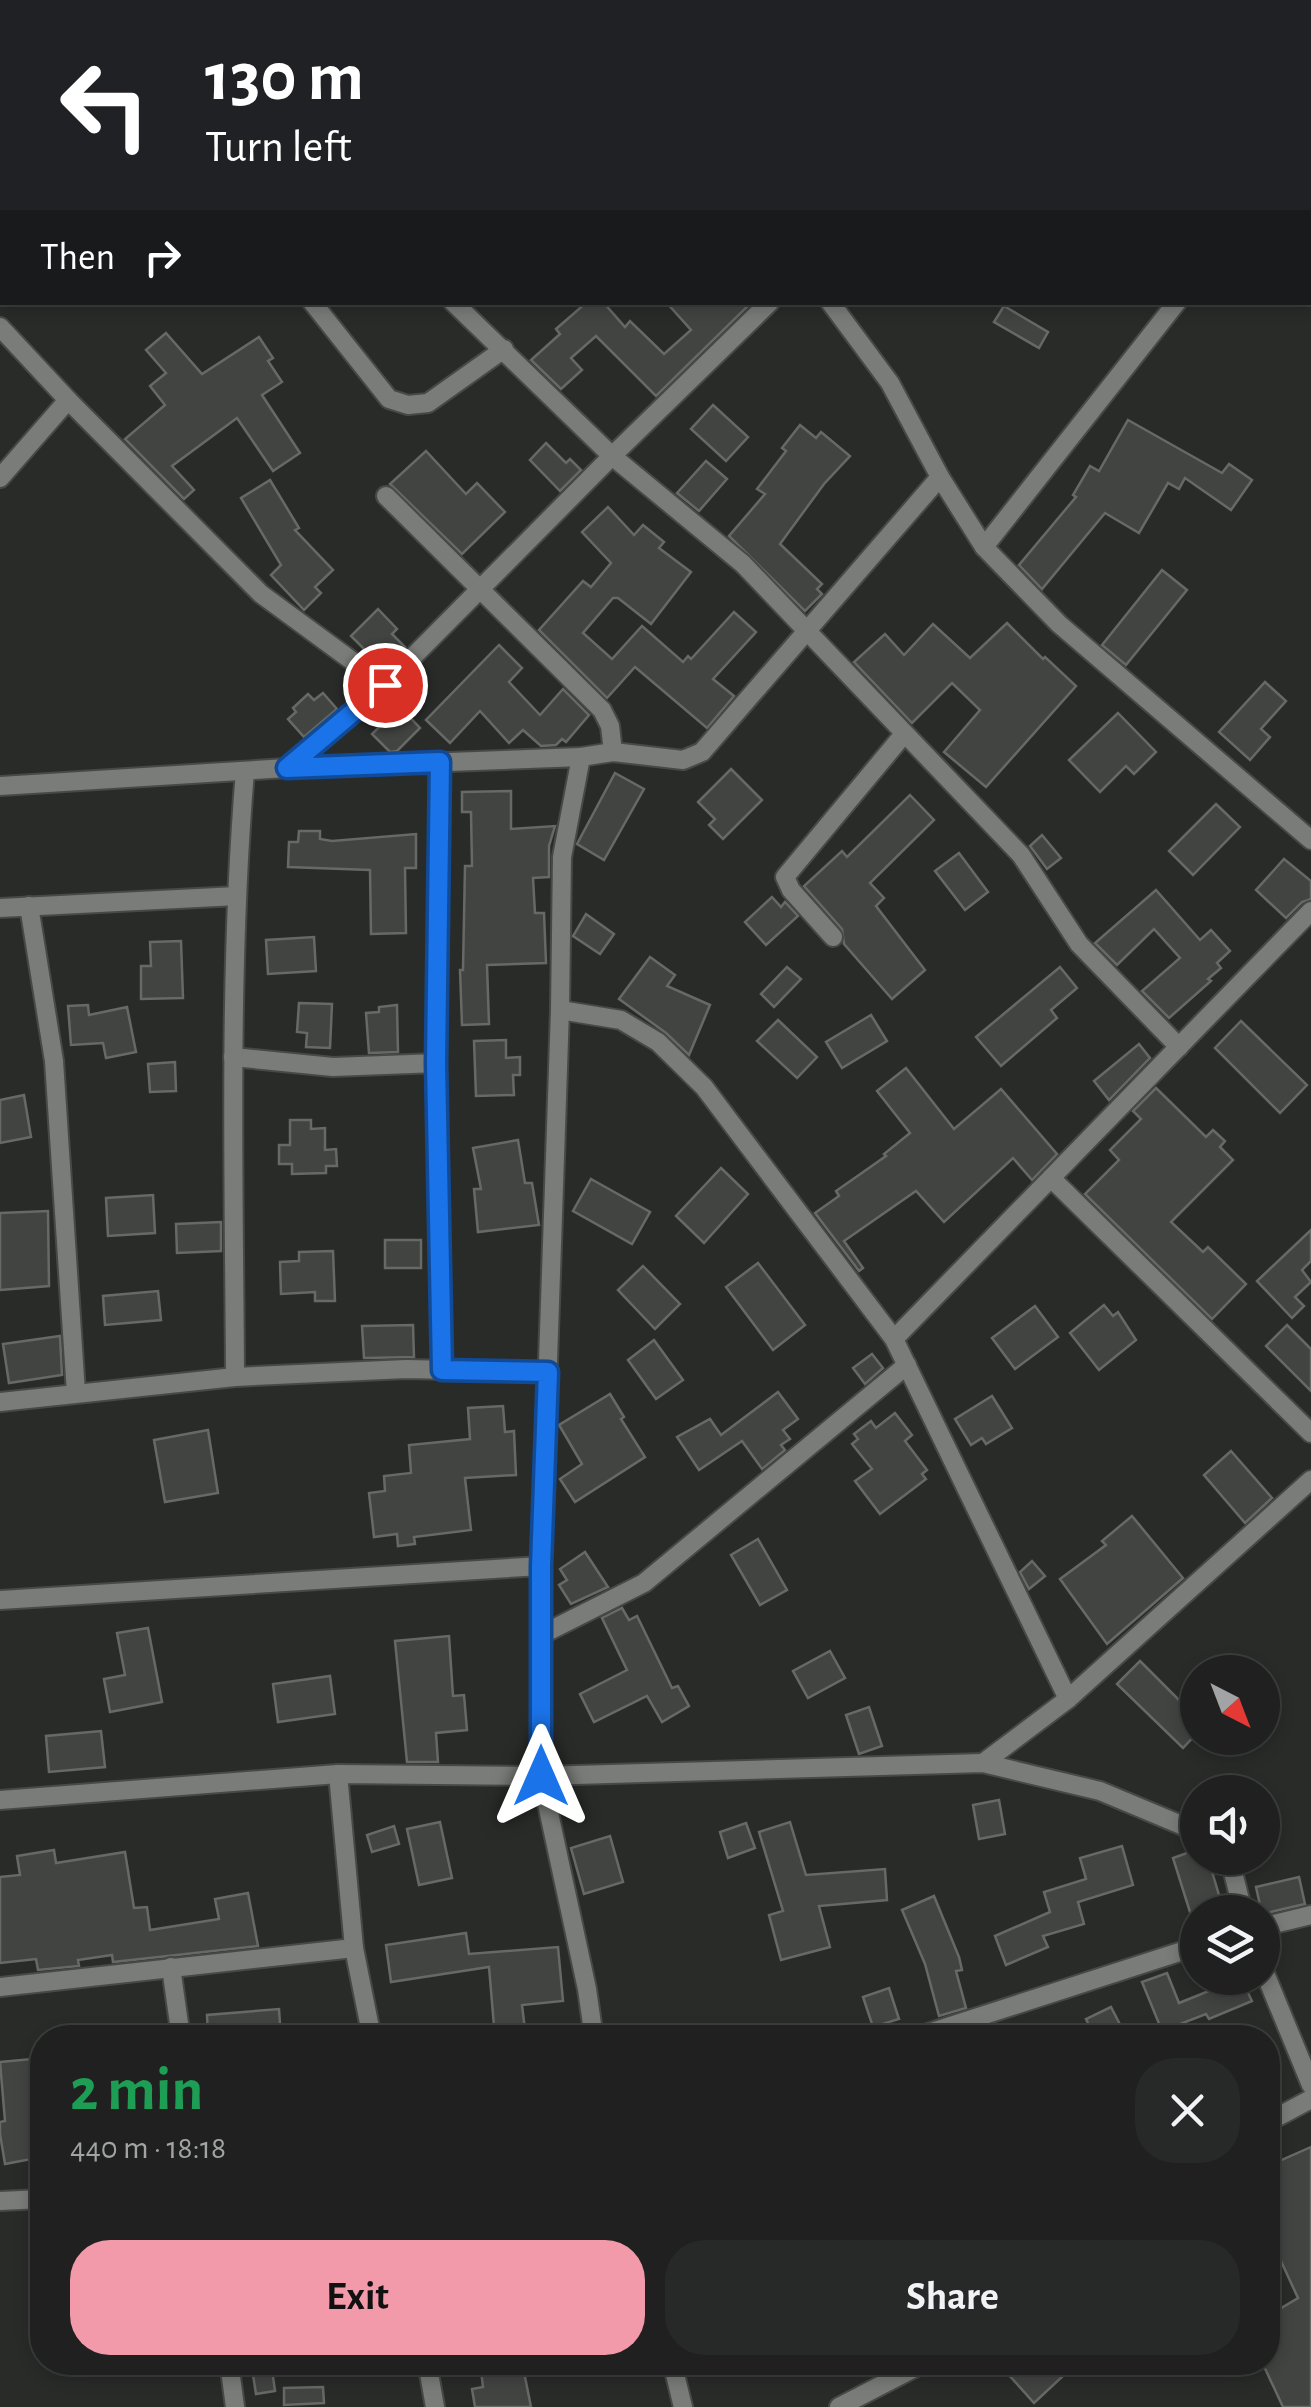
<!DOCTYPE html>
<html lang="en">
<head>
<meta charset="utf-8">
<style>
	:root { --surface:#1f201f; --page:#272828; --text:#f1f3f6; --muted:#a1a3a4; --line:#3c3e3d; --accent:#f39aaa }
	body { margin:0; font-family:"Alegreya Sans",sans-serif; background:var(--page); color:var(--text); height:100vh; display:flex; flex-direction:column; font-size:38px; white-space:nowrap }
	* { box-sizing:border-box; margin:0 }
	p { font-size:32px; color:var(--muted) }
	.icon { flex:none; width:55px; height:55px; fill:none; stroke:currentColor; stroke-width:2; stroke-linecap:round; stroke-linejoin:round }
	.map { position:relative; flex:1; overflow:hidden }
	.panel { position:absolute; left:30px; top:2025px; width:1250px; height:350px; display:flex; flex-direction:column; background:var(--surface); border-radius:40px; box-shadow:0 5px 15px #0003,0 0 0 2px var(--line) }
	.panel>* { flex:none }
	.hud { position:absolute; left:0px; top:0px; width:1312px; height:305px; box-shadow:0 5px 15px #0003,0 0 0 2px var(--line); background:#202124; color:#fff; overflow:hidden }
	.needle { width:65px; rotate:138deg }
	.buttons { position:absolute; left:1180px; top:1655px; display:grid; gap:20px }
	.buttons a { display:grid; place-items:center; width:100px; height:100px; border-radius:50%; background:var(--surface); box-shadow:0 5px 15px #0003,0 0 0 2px var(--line); font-size:50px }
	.pin { position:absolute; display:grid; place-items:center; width:85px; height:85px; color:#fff; margin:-42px; border:5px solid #fff; border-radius:50%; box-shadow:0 2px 10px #0007 }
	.me { position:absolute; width:110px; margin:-55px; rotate:0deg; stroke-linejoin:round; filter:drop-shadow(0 0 8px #0008) }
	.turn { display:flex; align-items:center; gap:35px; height:210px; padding:0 40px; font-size:45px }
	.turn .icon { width:130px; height:130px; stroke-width:2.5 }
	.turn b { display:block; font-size:70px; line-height:85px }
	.then { display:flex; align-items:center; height:95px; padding:0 40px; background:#0003; gap:20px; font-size:38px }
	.round { display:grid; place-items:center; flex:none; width:105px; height:105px; border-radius:40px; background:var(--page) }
	.headline { display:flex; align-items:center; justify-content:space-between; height:170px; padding:0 40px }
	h1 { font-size:60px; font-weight:700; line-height:75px; color:#1e9e55 }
	.cta { display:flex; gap:20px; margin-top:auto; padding:20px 40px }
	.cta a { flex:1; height:115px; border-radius:40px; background:var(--accent); color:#111; font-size:40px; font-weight:700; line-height:115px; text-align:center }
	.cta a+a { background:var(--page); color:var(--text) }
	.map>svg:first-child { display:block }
</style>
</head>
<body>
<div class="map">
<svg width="1311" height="2407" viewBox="0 0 1311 2407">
	<rect width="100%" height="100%" fill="#292b29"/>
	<g fill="#424442" stroke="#666966" stroke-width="2.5">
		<path d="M 587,302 L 603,302 L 625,327 L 630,321 L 664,354 L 691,330 L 666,302 L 752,302 L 656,396 L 596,336 L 571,358 L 582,370 L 561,389 L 531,360 L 560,334 L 556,329 Z"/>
		<path d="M 1004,306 L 1048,332 L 1039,348 L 994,322 Z"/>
		<path d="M 166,333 L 202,374 L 259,337 L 273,358 L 268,361 L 282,382 L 262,395 L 300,453 L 273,471 L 237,418 L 172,466 L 194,490 L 184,499 L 125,439 L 165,405 L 150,386 L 166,373 L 146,350 Z"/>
		<path d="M 713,405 L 748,437 L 726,461 L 691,429 Z"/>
		<path d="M 1128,420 L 1222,473 L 1229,464 L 1252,480 L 1231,510 L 1185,478 L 1179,489 L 1168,483 L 1139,533 L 1105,513 L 1042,589 L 1019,565 L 1076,497 L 1073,495 L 1090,466 L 1099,471 Z"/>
		<path d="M 800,425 L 816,438 L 821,432 L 850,456 L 824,484 L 780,544 L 822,584 L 817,589 L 822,594 L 805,611 L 729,536 L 765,494 L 757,489 L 786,451 L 782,448 Z"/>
		<path d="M 546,443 L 566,463 L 570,459 L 581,470 L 560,491 L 530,460 Z"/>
		<path d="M 426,451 L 466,494 L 477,483 L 505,512 L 462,554 L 390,484 Z"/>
		<path d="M 706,461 L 727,479 L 699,511 L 677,493 Z"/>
		<path d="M 270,480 L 299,528 L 295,530 L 333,570 L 315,587 L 321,593 L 304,610 L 271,575 L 281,565 L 241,498 Z"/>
		<path d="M 608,507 L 634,535 L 643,525 L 664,542 L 659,548 L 691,572 L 651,624 L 618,598 L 613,598 L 583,633 L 612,659 L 642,626 L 683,662 L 688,656 L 691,659 L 734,612 L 756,632 L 713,679 L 734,696 L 707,728 L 635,667 L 607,698 L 539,630 L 583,581 L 591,587 L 611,563 L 582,532 Z"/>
		<path d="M 1162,570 L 1187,590 L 1126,665 L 1102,645 Z"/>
		<path d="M 378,609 L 397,629 L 392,634 L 405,647 L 384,669 L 351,636 Z"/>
		<path d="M 1007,623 L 1043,659 L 1045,657 L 1076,686 L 986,787 L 944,752 L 980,710 L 952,683 L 912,723 L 854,662 L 885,634 L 904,655 L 933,624 L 970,658 Z"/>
		<path d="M 499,645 L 522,668 L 509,682 L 540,715 L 563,689 L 589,715 L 566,742 L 562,739 L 556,745 L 541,746 L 523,730 L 509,743 L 480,711 L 450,743 L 426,720 Z"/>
		<path d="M 1265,682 L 1286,701 L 1261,729 L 1270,737 L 1250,760 L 1219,732 Z"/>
		<path d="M 323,693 L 337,709 L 304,737 L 288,719 L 296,712 L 293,708 L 308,694 L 314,700 Z"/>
		<path d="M 400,707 L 420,728 L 397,751 L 390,752 L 372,734 Z"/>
		<path d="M 1118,713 L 1156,752 L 1134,774 L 1126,766 L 1100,792 L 1069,760 Z"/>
		<path d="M 731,769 L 762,800 L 723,839 L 709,825 L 715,819 L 698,802 Z"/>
		<path d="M 615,773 L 644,789 L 604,860 L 577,844 Z"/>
		<path d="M 511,791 L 511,829 L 555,826 L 549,846 L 549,877 L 533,878 L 535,913 L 544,913 L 546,963 L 487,965 L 489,1024 L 462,1025 L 460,970 L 463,970 L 465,866 L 472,866 L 471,812 L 462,812 L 462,792 Z"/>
		<path d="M 910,795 L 934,820 L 870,883 L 884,898 L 876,906 L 925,970 L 892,999 L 844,944 L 842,929 L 804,886 L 842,851 L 847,857 Z"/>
		<path d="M 1216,804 L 1240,827 L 1193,875 L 1169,851 Z"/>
		<path d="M 299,831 L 320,831 L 320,839 L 332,841 L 416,834 L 416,868 L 405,868 L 406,933 L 371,934 L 370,870 L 288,867 L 289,842 L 298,842 Z"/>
		<path d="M 1042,835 L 1061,858 L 1047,869 L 1030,846 Z"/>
		<path d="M 959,853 L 988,892 L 965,910 L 935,871 Z"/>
		<path d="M 1284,859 L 1311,881 L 1311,899 L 1302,902 L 1286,918 L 1256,890 Z"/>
		<path d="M 1156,890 L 1200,940 L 1211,930 L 1230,951 L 1217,963 L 1221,968 L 1208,979 L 1211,981 L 1169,1018 L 1142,991 L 1180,958 L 1154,929 L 1117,965 L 1095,943 Z"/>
		<path d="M 772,897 L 781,907 L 785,902 L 798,916 L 766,945 L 745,922 Z"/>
		<path d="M 586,914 L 614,934 L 600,954 L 573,936 Z"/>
		<path d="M 314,937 L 316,971 L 268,974 L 266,940 Z"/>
		<path d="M 181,941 L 183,998 L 141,999 L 141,966 L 151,966 L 150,942 Z"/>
		<path d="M 650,957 L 675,975 L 667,986 L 710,1005 L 689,1055 L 666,1033 L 619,999 Z"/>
		<path d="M 787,967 L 801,979 L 774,1007 L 761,994 Z"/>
		<path d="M 1060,967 L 1077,988 L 1051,1010 L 1057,1018 L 1001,1066 L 976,1037 Z"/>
		<path d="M 299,1003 L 332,1004 L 330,1048 L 306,1047 L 307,1033 L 297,1032 Z"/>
		<path d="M 88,1005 L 89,1015 L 127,1007 L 136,1052 L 106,1058 L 103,1043 L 71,1045 L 68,1006 Z"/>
		<path d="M 397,1005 L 398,1052 L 369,1053 L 366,1013 L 379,1012 L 379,1007 Z"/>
		<path d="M 871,1015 L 887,1041 L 842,1068 L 826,1042 Z"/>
		<path d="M 778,1020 L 817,1057 L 797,1078 L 757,1041 Z"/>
		<path d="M 1241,1021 L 1307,1085 L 1280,1113 L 1215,1048 Z"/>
		<path d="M 506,1040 L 506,1058 L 520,1057 L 520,1075 L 513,1075 L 514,1095 L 476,1096 L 474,1041 Z"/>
		<path d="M 1139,1044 L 1150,1058 L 1109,1100 L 1094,1081 Z"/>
		<path d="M 175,1062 L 176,1091 L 150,1092 L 148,1064 Z"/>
		<path d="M 906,1068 L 954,1129 L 1001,1089 L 1057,1154 L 1032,1180 L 1013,1158 L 944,1222 L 916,1191 L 844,1241 L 863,1268 L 859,1271 L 815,1213 L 839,1196 L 836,1191 L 886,1156 L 884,1154 L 910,1133 L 877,1091 Z"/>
		<path d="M 1156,1088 L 1206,1137 L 1213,1130 L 1225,1141 L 1220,1147 L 1233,1160 L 1171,1222 L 1203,1252 L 1208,1247 L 1246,1284 L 1212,1319 L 1085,1194 L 1119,1160 L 1110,1150 L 1141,1119 L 1133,1111 Z"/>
		<path d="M 24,1095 L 31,1137 L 0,1143 L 0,1100 Z"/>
		<path d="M 290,1120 L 311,1120 L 311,1129 L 325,1128 L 325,1150 L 336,1149 L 337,1166 L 326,1166 L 326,1173 L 292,1174 L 292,1164 L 279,1164 L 279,1145 L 290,1145 Z"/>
		<path d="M 518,1140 L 525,1183 L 532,1183 L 539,1225 L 478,1232 L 474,1189 L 481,1189 L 473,1148 Z"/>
		<path d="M 721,1168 L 748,1194 L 704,1243 L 676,1216 Z"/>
		<path d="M 591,1179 L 650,1212 L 632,1244 L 573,1211 Z"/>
		<path d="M 153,1195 L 155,1233 L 108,1236 L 106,1198 Z"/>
		<path d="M 48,1211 L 49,1286 L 0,1290 L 0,1213 Z"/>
		<path d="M 221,1222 L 221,1251 L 177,1253 L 176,1224 Z"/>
		<path d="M 1311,1230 L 1311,1261 L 1302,1270 L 1311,1282 L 1295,1297 L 1304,1306 L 1292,1318 L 1257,1281 Z"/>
		<rect x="385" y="1240" width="36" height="28"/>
		<path d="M 333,1251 L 335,1301 L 315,1301 L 315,1292 L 281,1294 L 280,1262 L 299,1261 L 299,1252 Z"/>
		<path d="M 758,1263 L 805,1325 L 773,1350 L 726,1287 Z"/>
		<path d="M 643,1266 L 680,1304 L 655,1329 L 618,1290 Z"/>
		<path d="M 158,1291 L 161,1320 L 105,1325 L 103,1296 Z"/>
		<path d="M 1104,1305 L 1113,1316 L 1118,1312 L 1136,1340 L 1099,1370 L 1070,1333 Z"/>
		<path d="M 1035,1306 L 1058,1337 L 1015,1369 L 992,1338 Z"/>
		<path d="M 413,1325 L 414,1357 L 364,1358 L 362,1326 Z"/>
		<path d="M 1287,1325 L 1311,1349 L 1311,1391 L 1266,1346 Z"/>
		<path d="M 60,1336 L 62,1375 L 9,1383 L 3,1344 Z"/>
		<path d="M 654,1340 L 683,1380 L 656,1399 L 628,1360 Z"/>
		<path d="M 872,1354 L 883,1368 L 865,1384 L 853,1368 Z"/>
		<path d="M 778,1392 L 798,1419 L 783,1430 L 790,1439 L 781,1445 L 785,1450 L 762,1469 L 742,1441 L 699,1470 L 677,1437 L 710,1419 L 721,1435 Z"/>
		<path d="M 610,1394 L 624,1417 L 621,1419 L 645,1457 L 575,1502 L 560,1479 L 582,1464 L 559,1425 Z"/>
		<path d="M 992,1396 L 1012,1428 L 986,1444 L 982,1438 L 971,1445 L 955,1419 Z"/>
		<path d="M 503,1406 L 505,1432 L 514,1431 L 516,1475 L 465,1478 L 471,1530 L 414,1537 L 415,1544 L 398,1546 L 397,1534 L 374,1537 L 369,1493 L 385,1491 L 384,1476 L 411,1473 L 409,1445 L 470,1439 L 468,1408 Z"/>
		<path d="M 895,1413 L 912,1435 L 905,1441 L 927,1470 L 922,1474 L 926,1479 L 880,1514 L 855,1481 L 872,1469 L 852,1444 L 858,1439 L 854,1434 L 871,1421 L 876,1428 Z"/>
		<path d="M 208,1430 L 218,1493 L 165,1502 L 154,1440 Z"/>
		<path d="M 1231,1451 L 1272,1498 L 1245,1523 L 1204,1475 Z"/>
		<path d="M 1132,1516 L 1183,1578 L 1107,1644 L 1060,1579 L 1106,1545 L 1102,1541 Z"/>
		<path d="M 758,1539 L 787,1590 L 760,1605 L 731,1555 Z"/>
		<path d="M 585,1552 L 608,1587 L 571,1604 L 559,1585 L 567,1580 L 560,1569 Z"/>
		<path d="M 1032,1561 L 1045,1576 L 1029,1589 L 1020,1572 Z"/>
		<path d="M 622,1608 L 629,1620 L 637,1616 L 672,1688 L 678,1686 L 689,1706 L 662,1722 L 647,1696 L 594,1722 L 580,1694 L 627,1670 L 602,1618 Z"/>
		<path d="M 148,1628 L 162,1702 L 110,1712 L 104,1679 L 125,1675 L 117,1633 Z"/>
		<path d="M 449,1636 L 453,1696 L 464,1695 L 467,1730 L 436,1733 L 438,1762 L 407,1762 L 395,1641 Z"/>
		<path d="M 830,1651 L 845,1678 L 808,1698 L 793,1671 Z"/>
		<path d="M 1140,1661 L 1198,1719 L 1198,1732 L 1183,1748 L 1117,1684 Z"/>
		<path d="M 330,1676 L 335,1714 L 278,1722 L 273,1684 Z"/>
		<path d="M 869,1707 L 882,1746 L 859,1754 L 846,1715 Z"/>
		<path d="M 101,1731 L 105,1767 L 49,1772 L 46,1736 Z"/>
		<path d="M 999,1800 L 1005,1834 L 979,1839 L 973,1805 Z"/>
		<path d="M 440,1822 L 452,1878 L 419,1885 L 407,1829 Z"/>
		<path d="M 790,1822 L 806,1875 L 885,1869 L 887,1900 L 819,1906 L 830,1947 L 781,1960 L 769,1915 L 783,1911 L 759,1832 Z"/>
		<path d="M 746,1823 L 755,1848 L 728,1858 L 720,1832 Z"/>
		<path d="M 394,1826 L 399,1844 L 372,1852 L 367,1835 Z"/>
		<path d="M 610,1836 L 623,1882 L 584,1894 L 571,1848 Z"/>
		<path d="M 1122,1846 L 1133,1885 L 1078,1902 L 1084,1924 L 1043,1936 L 1048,1947 L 1006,1965 L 995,1936 L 1050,1912 L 1044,1892 L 1086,1879 L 1080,1858 Z"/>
		<path d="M 1198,1849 L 1198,1858 L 1208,1858 L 1224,1912 L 1190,1912 L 1173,1858 Z"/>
		<path d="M 54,1850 L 56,1863 L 125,1852 L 134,1908 L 147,1907 L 150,1930 L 219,1919 L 215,1899 L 248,1893 L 258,1946 L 113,1962 L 112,1955 L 78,1960 L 79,1966 L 38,1970 L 36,1959 L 0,1963 L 0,1877 L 20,1875 L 17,1856 Z"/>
		<path d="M 1299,1877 L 1305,1904 L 1262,1914 L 1256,1887 Z"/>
		<path d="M 934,1896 L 959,1957 L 962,1970 L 956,1971 L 966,2008 L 939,2016 L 925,1964 L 902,1910 Z"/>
		<path d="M 466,1933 L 469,1954 L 558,1947 L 563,2001 L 522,2005 L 526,2038 L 495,2038 L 489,1967 L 391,1982 L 386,1945 Z"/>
		<path d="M 1167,1973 L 1179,2003 L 1241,1978 L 1252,2001 L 1209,2019 L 1206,2014 L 1162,2031 L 1142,1982 Z"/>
		<path d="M 889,1988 L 899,2019 L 873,2027 L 863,1997 Z"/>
		<path d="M 1111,2007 L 1127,2038 L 1095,2038 L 1086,2019 Z"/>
		<path d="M 279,2009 L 281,2038 L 208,2038 L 207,2015 Z"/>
		<path d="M 42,2058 L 42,2157 L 5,2164 L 0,2134 L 0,2122 L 5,2121 L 0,2062 Z"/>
		<path d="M 1311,2147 L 1311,2407 L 1283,2407 L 1262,2362 L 1268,2362 L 1268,2316 L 1298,2298 L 1268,2233 L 1268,2166 Z"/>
		<path d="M 251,2362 L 271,2362 L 275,2391 L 256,2394 Z"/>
		<path d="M 480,2362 L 522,2362 L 531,2407 L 475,2407 L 472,2389 L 483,2387 Z"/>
		<path d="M 1021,2362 L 1078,2362 L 1034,2403 L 1008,2374 Z"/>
		<path d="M 323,2387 L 324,2403 L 284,2405 L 284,2388 Z"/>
	</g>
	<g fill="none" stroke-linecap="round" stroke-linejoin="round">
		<defs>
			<g id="minor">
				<path d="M 615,0 L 617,2"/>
				<path d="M 1310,135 L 1311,133"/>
				<path d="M 312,302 L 389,399 L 408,405 L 428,403 L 504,349"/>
				<path d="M 453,302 L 612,456 L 743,564 L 1021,855 L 1079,944 L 1179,1047"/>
				<path d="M 830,302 L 890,383 L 940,477 L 984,547 L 1059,624 L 1311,840"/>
				<path d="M 0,327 L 68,400"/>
				<path d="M 0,478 L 68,400 L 261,594 L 385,685"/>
				<path d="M 386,496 L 602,710 L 610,726 L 613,752"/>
				<path d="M 984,547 L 1177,302"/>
				<path d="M 581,757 L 613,752 L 683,760 L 702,752 L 940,477"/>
				<path d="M 440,763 L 437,1063 L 442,1370"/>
				<path d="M 287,768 L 385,685 L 612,456 L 770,302"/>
				<path d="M 0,786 L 287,768 L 581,757 L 562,857 L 560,1010 L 541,1566 L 541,1776 L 587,1989 L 594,2038"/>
				<path d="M 29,906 L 54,1061 L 76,1393"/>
				<path d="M 0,908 L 237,896"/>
				<path d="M 833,937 L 791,890 L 785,877 L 904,734"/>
				<path d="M 560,1010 L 621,1020 L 658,1042 L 704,1087 L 894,1339 L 1068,1699"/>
				<path d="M 233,1057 L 333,1067 L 437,1063"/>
				<path d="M 1051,1178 L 1311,1433"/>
				<path d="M 894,1339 L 1311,911"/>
				<path d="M 235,1377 C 234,1175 228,973 245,771"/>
				<path d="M 0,1402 L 235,1377 L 406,1369 L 548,1372"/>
				<path d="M 0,1600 L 541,1566"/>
				<path d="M 541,1635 L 644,1583 L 907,1365"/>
				<path d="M 983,1763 L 1068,1699 L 1311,1480"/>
				<path d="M 0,1800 L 338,1774"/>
				<path d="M 1224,1858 L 1232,1868 L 1243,1912"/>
				<path d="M 1262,1927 L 1311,1915"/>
				<path d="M 1262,1966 L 1311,2085"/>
				<path d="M 171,1967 L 181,2038"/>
				<path d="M 0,1987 L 354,1948"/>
				<path d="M 372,2038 L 354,1948 L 338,1774 L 541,1776 L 983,1763 L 1100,1791 L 1198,1832"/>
				<path d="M 913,2038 L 1198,1946"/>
				<path d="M 1268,2122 L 1311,2099"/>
				<path d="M 0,2201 L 42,2199"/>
				<path d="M 229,2362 L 235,2407"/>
				<path d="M 427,2362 L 435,2407"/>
				<path d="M 672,2362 L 683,2407"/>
				<path d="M 839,2407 L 926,2362"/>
			</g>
		</defs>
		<use href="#minor" stroke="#474946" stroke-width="22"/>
		<use href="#minor" stroke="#797c79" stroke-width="18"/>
	</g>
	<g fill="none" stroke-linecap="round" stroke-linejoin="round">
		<defs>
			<path id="route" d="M 385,685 L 287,768 L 440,762 L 436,1063 L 442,1370 L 548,1372 L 541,1566 L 541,1776"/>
		</defs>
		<use href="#route" stroke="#114b97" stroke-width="25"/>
		<use href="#route" stroke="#1a73e8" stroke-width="18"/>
	</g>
</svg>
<div class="buttons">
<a><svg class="needle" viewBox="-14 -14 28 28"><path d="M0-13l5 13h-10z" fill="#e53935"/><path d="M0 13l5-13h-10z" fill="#a1a3a4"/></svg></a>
<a><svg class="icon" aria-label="sound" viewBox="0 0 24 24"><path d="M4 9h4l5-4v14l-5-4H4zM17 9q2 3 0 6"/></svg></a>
<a><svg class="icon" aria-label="layers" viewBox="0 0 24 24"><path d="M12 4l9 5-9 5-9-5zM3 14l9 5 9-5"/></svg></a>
</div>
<div class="pin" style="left:385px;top:685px;background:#d93025"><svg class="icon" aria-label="arrive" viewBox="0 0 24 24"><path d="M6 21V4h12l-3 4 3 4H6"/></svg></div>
<svg class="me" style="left:541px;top:1776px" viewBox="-20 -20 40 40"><path d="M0-17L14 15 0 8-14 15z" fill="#1a73e8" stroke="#fff" stroke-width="4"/></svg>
<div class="hud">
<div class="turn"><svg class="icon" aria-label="left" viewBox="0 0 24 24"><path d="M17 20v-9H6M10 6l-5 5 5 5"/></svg><div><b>130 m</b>Turn left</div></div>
<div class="then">Then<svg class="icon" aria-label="right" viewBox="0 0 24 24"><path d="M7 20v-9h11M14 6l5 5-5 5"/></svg></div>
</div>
<section class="panel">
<div class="headline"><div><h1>2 min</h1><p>440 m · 18:18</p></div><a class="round"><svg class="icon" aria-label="close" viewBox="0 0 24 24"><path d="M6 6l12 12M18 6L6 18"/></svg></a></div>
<div class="cta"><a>Exit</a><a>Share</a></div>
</section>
</div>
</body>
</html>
